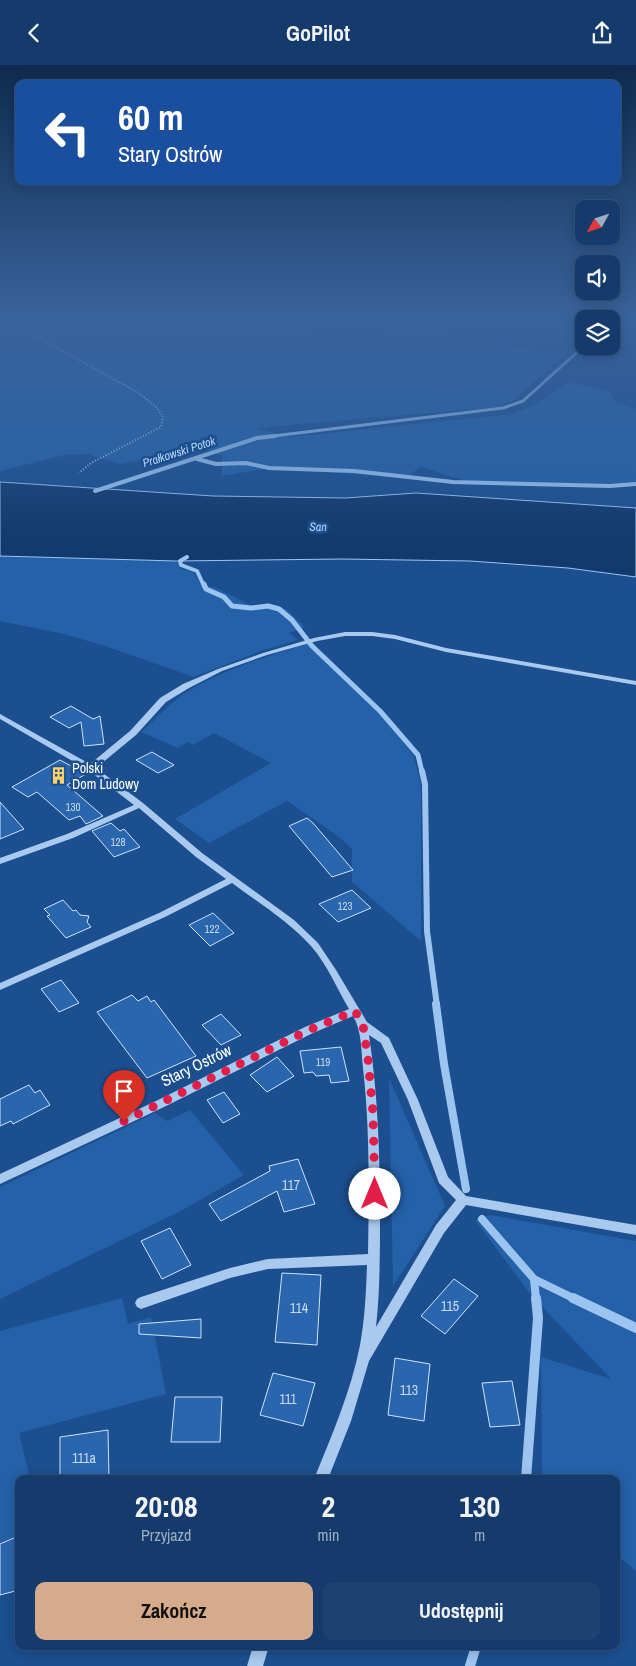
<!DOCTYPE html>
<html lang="pl">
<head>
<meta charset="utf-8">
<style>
	:root { --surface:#143b6b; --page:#1d4271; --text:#f1f3f6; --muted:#9dadc1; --line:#33557e; --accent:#d6ab8b }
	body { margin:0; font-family:"Archivo Narrow",sans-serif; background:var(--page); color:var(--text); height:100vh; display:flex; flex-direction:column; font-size:19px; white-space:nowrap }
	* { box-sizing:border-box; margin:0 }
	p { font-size:16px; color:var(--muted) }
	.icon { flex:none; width:28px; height:28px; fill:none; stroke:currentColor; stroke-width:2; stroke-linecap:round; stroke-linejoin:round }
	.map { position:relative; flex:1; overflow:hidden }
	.panel { position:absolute; left:15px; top:1410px; width:605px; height:175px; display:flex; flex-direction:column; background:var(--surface); border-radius:10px; box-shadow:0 2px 12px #0003,0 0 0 1px var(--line) }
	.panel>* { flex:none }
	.top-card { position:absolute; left:15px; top:15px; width:606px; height:105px; border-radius:10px; box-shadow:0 2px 12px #0003,0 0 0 1px var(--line); background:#1a4fa0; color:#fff; overflow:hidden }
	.needle { width:32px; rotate:230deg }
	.controls { position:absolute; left:575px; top:135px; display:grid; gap:10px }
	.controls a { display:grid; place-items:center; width:45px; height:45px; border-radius:10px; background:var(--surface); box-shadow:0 2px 12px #0003,0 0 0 1px var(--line); font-size:25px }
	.pin { position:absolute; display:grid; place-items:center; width:42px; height:42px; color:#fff; margin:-51px -21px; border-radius:50% 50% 50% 0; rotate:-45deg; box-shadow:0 0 5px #0007 }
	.pin .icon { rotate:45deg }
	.me { position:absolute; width:55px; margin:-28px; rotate:0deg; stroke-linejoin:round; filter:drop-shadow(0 0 4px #0008) }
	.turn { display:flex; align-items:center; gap:18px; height:105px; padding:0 20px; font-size:22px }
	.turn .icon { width:65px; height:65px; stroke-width:2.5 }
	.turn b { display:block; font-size:35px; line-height:42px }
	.eta { display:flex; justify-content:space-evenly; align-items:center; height:85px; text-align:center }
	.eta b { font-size:30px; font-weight:700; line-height:35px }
	.cta { display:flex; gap:10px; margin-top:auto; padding:10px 20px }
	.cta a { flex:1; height:58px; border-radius:10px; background:var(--accent); color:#111; font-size:20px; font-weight:700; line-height:58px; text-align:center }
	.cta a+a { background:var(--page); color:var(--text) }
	header { display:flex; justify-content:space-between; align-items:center; height:65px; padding:0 20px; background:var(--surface); font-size:22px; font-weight:700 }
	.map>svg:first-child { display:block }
</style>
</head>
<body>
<header><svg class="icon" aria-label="back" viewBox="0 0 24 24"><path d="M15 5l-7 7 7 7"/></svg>GoPilot<svg class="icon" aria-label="share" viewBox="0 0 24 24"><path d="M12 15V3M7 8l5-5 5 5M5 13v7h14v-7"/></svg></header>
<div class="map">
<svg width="636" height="1601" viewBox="0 0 636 1601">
	<rect width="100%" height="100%" fill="#1b4f8f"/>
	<g fill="#2461a8">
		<path d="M 0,253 L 189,253 L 359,272 L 420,260 L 478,277 L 566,289 L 514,335 L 496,342 L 255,363 L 290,372 L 513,349 L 538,338 L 568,317 L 610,327 L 615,337 L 636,344 L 636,420 L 470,417 L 421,402 L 405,413 L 270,403 L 222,411 L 222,391 L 199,383 L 120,399 L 87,389 L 64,390 L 0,406 Z"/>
		<path d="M 0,491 L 176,496 L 181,504 L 193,507 L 201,520 L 216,523 L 252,541 L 273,539 L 286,544 L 305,562 L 289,568 L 298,575 L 261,586 L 194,612 L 105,581 L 64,569 L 0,556 Z"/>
		<path d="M 307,579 L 377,646 L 414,691 L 421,720 L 421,876 L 352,817 L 352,784 L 339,772 L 287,736 L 209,778 L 175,754 L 271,698 L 214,668 L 193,680 L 188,677 L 178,683 L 141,667 C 152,658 161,647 172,638 C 207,609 264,592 307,579 Z"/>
		<path d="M 389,1013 L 445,1141 L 393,1221 Z"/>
		<path d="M 190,1045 L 244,1110 L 179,1147 L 0,1234 L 0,1122 L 155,1048 L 167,1056 Z"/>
		<path d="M 490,1150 L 636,1176 L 636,1506 L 616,1489 L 616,1414 L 542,1414 L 541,1292 L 611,1314 L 531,1230 L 475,1155 Z"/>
		<path d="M 122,1233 L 128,1259 L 151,1252 L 166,1329 L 19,1368 L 30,1414 L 19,1414 L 19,1470 L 0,1478 L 0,1266 Z"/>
	</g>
	<path fill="#123a6d" stroke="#9cc4f0" d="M 0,417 L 213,431 L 345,433 L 416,428 L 636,443 L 636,512 L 568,503 L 470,496 L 342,494 L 176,496 L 0,491 Z"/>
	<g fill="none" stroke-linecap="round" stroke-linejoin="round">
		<g stroke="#9cc4f0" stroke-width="3">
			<path d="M 611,263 L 628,253"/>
			<path d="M 265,372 L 503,343 L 523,336 L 584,281"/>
		</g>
		<g stroke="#9cc4f0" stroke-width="4">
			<path d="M 197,394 L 216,399 L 246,398 L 269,403 L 354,406 L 453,417 L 610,421 L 636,419"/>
			<path d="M 95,426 L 257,373 L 275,371"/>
			<path d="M 187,492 L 180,496 L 181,500 L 197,506 L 204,521"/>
		</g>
		<path stroke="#9cc4f0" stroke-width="5" d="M 204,519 L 206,524 L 224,532 L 232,541 L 251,543 L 268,541 L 279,544 L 292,555 L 312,581 L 380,646 L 418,690 L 422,707"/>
		<path stroke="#9cc4f0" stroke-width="6" d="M 422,706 L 425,719 L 427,866 L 437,941"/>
		<g stroke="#9cc4f0" stroke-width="8">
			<path d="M 436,939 L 444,999 L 466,1124"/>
			<path d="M 482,1154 L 534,1214 L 575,1234"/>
			<path d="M 534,1214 L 536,1234"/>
		</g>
		<g stroke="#9cc4f0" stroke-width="10">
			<path d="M 573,1233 L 636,1263"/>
			<path d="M 526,1414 L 538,1253 L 536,1233"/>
			<path d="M 470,1601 L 476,1581"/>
		</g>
	</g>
	<g fill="#2a66ad" stroke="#cfe3fa">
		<path d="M 71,641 L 93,654 L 100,651 L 104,679 L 84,681 L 81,657 L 69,663 L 50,652 Z"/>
		<path d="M 152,687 L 174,700 L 158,708 L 136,695 Z"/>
		<path d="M 60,695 L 86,709 L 67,720 L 103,751 L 86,759 L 80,751 L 69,755 L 37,727 L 28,732 L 12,722 Z"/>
		<path d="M 0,737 L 24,764 L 0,774 Z"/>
		<path d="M 307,753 L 313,758 L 353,805 L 332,812 L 289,761 Z"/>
		<path d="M 111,758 L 120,766 L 124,764 L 140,782 L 114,792 L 92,766 Z"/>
		<path d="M 352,825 L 371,843 L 338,857 L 319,839 Z"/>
		<path d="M 63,835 L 73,846 L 76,845 L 80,850 L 89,851 L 87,857 L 91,862 L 66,873 L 47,851 L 50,850 L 44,844 Z"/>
		<path d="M 213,848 L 234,868 L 210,881 L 189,860 Z"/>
		<path d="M 61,915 L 79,938 L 59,947 L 41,924 Z"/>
		<path d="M 132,930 L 138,936 L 147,931 L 151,937 L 154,935 L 196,991 L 147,1013 L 97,947 Z"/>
		<path d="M 221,949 L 241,970 L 221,980 L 202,960 Z"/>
		<path d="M 341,982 L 349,1016 L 331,1018 L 329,1010 L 316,1011 L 313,1007 L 304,1008 L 300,986 Z"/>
		<path d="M 277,992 L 294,1011 L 267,1027 L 250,1010 Z"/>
		<path d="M 29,1020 L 35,1028 L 40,1025 L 50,1040 L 13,1059 L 11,1056 L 0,1061 L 0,1034 Z"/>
		<path d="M 224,1027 L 240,1049 L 223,1058 L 207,1035 Z"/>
		<path d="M 298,1094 L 315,1139 L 284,1147 L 277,1126 L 221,1156 L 209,1139 L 270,1106 L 269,1101 Z"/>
		<path d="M 170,1163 L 191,1200 L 162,1214 L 141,1176 Z"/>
		<path d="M 282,1208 L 321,1210 L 317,1280 L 275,1277 Z"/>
		<path d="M 454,1214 L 478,1231 L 445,1269 L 421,1251 Z"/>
		<path d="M 201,1254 L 201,1273 L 139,1269 L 139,1259 Z"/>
		<path d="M 395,1293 L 430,1299 L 424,1356 L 388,1350 Z"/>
		<path d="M 273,1308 L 315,1318 L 303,1361 L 260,1350 Z"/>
		<path d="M 512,1316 L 520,1360 L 490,1362 L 482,1318 Z"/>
		<path d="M 175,1332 L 222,1332 L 220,1377 L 171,1377 Z"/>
		<path d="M 108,1365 L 109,1414 L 60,1414 L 60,1372 Z"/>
		<path d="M 16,1472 L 19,1489 L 19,1525 L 0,1530 L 0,1479 Z"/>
	</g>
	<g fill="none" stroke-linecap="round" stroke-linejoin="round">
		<g stroke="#a9c9ee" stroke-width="2" stroke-dasharray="1 2" stroke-linecap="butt">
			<path d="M 3,253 L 137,327 L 155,341 L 163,351 L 161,362 L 91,398 L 79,408"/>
			<path d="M 391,253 L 403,257"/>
		</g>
		<g fill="#a9c9ee" fill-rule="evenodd">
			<path d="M 345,567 L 372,567 L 395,570 L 446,583 L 636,616 L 636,620 L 446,587 L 395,574 L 372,571 L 345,571 L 317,576 L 267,590 L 222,606 L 189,623 L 166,637 L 136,670 L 96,703 L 143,738 L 202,788 L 294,855 L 318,878 L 336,905 L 367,957 L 389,973 L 418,1035 L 448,1112 L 466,1131 L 636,1160 L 636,1170 L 466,1140 L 444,1168 L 369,1296 L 351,1356 L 328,1414 L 314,1414 C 332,1370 351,1326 360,1280 C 365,1253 366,1226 367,1200 L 268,1204 L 230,1213 L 141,1244 L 137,1242 L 135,1238 L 137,1234 L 141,1232 L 230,1203 L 268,1194 L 368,1189 C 369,1127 370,1065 363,1003 C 361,986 362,966 353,951 L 313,968 L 164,1042 L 0,1119 L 0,1109 L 156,1036 L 305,962 L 349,944 C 337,924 327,899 311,881 C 288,856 259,838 232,818 L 165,852 L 0,925 L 0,918 L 159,848 L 226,814 L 196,792 L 139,743 L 73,773 L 0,799 L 0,793 L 67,769 L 134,740 L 88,705 L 0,654 L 0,649 L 90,699 L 130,666 L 160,633 L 183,619 L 218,604 L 263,588 L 314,573 ZM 369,970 L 381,978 L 408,1035 L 439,1118 L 456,1135 L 436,1160 L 376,1262 C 380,1226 380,1189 380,1152 C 380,1091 378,1030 369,970 Z"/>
			<path d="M 253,1581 L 269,1581 L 263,1601 L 247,1601 Z"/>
		</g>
	</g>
	<linearGradient id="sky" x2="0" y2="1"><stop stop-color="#0f2b4f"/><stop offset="0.53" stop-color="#39639b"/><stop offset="1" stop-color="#39639b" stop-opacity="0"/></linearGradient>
	<rect width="636" height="477" fill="url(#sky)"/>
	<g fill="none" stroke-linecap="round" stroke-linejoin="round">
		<path stroke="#e11d48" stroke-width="9" stroke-dasharray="0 16.2" d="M 124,1056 L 309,965 L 355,946 L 363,960 L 368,994 L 373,1048 L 375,1129"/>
	</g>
	<defs>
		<symbol id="building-bare" viewBox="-9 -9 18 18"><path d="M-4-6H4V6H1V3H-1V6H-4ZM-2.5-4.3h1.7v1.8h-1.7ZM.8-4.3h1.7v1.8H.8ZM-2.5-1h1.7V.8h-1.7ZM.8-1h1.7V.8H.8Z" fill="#ffd166" stroke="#1b4f8f" stroke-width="2.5" paint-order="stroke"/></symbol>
	</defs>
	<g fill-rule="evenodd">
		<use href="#building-bare" x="46" y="698" width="25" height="25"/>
	</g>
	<g text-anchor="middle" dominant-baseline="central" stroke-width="5" stroke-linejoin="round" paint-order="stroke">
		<g font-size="11" fill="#cad9ea">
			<text x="73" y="742">130</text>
			<text x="118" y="777">128</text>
			<text x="345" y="841">123</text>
			<text x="212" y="864">122</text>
			<text x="323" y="997">119</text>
		</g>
		<g font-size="12" font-style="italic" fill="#b5d3f5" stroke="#1b4f8f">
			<text transform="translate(179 387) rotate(-18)">Prałkowski Potok</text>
			<text transform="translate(318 462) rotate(1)">San</text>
		</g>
		<g font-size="14" fill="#fff" stroke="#1b4f8f" text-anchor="start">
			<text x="72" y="703">Polski<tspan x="72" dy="16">Dom Ludowy</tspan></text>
		</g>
		<g font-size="14" fill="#cad9ea">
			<text x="291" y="1120">117</text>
			<text x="450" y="1241">115</text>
			<text x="299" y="1243">114</text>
			<text x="409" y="1325">113</text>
			<text x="288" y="1334">111</text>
			<text x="84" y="1393">111a</text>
		</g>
		<g font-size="16" fill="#fff" stroke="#1b4f8f">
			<text transform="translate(196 1000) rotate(-26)">Stary Ostrów</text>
		</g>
	</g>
</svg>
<div class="controls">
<a><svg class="needle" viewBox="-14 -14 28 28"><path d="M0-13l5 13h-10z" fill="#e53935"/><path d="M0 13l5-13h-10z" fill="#9dadc1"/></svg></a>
<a><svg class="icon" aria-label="sound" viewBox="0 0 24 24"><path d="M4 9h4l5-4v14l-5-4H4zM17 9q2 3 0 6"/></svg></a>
<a><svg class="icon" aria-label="layers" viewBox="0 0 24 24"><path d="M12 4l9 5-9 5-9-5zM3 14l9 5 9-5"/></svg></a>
</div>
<div class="pin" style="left:124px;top:1056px;background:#d93025"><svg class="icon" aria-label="arrive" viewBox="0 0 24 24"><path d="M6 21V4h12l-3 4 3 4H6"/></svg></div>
<svg class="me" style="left:375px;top:1129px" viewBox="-20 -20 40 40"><circle r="19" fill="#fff"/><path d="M0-13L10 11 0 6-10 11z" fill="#e11d48"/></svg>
<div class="top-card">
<div class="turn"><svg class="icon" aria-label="left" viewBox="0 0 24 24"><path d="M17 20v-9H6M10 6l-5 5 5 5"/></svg><div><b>60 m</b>Stary Ostrów</div></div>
</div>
<section class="panel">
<div class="eta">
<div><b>20:08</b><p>Przyjazd</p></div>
<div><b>2</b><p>min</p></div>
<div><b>130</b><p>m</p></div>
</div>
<div class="cta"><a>Zakończ</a><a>Udostępnij</a></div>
</section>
</div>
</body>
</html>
